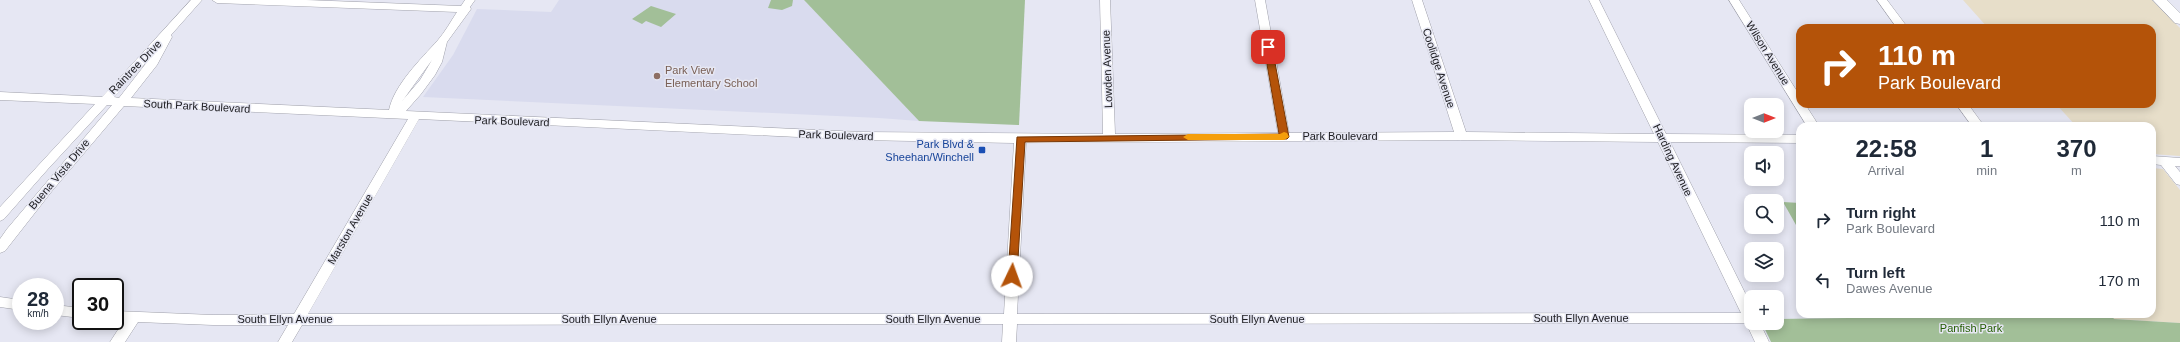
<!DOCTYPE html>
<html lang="en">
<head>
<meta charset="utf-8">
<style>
	:root { --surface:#fff; --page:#f2f2f3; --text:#1f2937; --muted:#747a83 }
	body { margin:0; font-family:Arial,sans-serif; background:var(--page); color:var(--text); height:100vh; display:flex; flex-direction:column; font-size:15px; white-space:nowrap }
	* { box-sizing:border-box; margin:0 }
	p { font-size:13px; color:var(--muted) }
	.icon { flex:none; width:22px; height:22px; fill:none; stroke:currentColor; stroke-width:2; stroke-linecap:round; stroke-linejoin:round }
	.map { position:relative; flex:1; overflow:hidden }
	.side { position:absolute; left:1796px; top:122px; width:360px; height:196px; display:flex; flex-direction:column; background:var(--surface); border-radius:12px; box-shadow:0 2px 10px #0003 }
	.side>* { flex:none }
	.hud { position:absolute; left:1796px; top:24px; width:360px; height:84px; border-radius:12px; box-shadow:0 2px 10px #0003; background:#b45309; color:#fff; overflow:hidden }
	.needle { width:26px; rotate:90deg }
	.fabs { position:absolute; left:1744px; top:98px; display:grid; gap:8px }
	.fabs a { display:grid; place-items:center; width:40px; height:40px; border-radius:8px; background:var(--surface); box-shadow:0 2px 10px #0003; font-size:20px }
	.speed { position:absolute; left:12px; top:278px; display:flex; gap:8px; font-size:20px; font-weight:700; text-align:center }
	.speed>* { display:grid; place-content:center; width:52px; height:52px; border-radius:50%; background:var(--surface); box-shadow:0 2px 10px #0003; line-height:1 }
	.speed small { font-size:10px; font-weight:400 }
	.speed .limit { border:2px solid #111; border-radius:6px; background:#fff; color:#111 }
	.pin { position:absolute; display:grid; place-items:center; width:34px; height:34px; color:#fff; margin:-17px; border-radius:8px; box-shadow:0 2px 6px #0006 }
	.me { position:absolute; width:44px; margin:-22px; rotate:3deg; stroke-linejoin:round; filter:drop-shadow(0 0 3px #0008) }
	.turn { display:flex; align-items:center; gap:14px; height:84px; padding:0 16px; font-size:18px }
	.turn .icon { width:52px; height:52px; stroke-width:2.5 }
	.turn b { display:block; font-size:28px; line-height:34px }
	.eta { display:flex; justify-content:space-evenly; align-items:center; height:68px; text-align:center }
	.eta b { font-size:24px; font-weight:700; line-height:28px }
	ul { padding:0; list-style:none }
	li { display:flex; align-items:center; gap:12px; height:60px; padding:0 16px }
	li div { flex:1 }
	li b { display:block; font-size:15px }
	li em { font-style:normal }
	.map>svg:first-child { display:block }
</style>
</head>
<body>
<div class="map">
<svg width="2180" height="342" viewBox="0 0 2180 342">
	<rect width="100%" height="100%" fill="#e6e7f3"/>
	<g fill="#e7dec9">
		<path d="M 1963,0 L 2152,0 L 2180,28 L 2180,156 L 2152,154 L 2152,126 L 2076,126 L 2056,104 L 2152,104 L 2152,28 L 1988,28 Z"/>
		<path d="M 2152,168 L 2163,169 L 2180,190 L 2180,323 L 2114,319 L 2111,314 L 2152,314 Z"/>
	</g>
	<path fill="#d9dbee" d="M 559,0 L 804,0 L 919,121 L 879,118 L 423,97 L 453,55 L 477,9 L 551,12 Z"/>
	<g fill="#a2bf98">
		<path d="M 771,0 L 793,0 L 792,6 L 782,10 L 768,8 Z"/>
		<path d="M 804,0 L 1025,0 L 1019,125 L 919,121 Z"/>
		<path d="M 651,6 L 676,14 L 661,27 L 646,21 L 642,24 L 632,19 Z"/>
		<path d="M 1783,202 L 1800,203 L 1800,232 Z"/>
		<path d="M 1846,314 L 2111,314 L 2114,319 L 2180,323 L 2180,342 L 1771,342 L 1762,323 L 1777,323 L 1777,319 L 1848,318 Z"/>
	</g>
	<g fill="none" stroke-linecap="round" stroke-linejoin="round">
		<defs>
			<g id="minor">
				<path d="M 191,0 L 202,0 L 171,35 L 172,37 L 157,65 L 131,98 L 389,110 C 394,85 421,59 438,40 C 445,32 451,21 457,12 L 217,3 L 212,0 L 306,0 L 461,6 L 465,0 L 475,0 L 470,7 L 471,9 L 447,42 L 442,62 L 435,75 L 421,94 L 406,111 L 861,132 L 1103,134 L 1100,0 L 1110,0 L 1115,134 L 1278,133 L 1255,0 L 1265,0 L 1289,133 L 1454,132 L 1412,0 L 1422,0 L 1466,132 L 1654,134 L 1589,0 L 1599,0 L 1666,134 L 1800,135 L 1800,143 L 1670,142 L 1751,305 L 1751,323 L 1760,323 L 1769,342 L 1755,342 L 1746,323 L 1017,324 L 1016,342 L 1002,342 L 1003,324 L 302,325 L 292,342 L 278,342 L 288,325 L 213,325 L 138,322 L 125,342 L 110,342 L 123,322 L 114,321 L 115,311 L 213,315 L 294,314 L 408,119 L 124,106 L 52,191 L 5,251 L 0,253 L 0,239 L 7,229 L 112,105 L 107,105 L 48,169 L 4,219 L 0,221 L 0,207 L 95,104 L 0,100 L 0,92 L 102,97 ZM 151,57 L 119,98 L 114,97 ZM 432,60 L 420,80 L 402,101 L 403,100 ZM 419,119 L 861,140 L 1014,143 L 1004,314 L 308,314 ZM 1461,140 L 1658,142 L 1741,313 L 1017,314 L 1026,143 Z"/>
				<path d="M 1729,0 L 1739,0 L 1800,96 L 1800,104 L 1805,104 L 1819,126 L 1807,126 Z"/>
				<path d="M 1877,0 L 1887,0 L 1908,28 L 1897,28 Z"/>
				<path d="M 1956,104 L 1968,104 L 1984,126 L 1972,126 Z"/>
				<path d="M 2152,156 L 2180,158 L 2180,166 L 2175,166 L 2180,172 L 2180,185 L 2176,184 L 2161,165 L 2152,164 Z"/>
				<path d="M 0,297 L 21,300 L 21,310 L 0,307 Z"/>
				<path d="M 55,305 L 81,308 L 81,318 L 55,315 Z"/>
			</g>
			<path id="major" d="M 2153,0 L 2167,0 L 2180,13 L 2180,24 L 2175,23 Z"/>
		</defs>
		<use href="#minor" stroke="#9fa0aa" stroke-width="1"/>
		<use href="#major" stroke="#9fa0aa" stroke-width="1"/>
		<use href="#minor" fill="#fff" fill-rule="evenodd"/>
		<use href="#major" fill="#fff" fill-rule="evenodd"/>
	</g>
	<path fill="#b45309" stroke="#753606" d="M 1268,44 L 1272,47 L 1289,137 L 1287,139 L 1025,142 L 1017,276 L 1012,279 L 1009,278 L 1008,276 L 1017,137 L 1279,134 L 1264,47 Z"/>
	<path fill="#f59e0b" d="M 1284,132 L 1287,133 L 1289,137 L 1284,140 L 1188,140 L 1183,137 L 1188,134 L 1280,134 Z"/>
	<circle fill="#8d6e63" stroke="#e6e7f3" stroke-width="1.5" cx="657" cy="76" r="4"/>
	<rect fill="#1a4fb4" stroke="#e6e7f3" stroke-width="1.5" x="978" y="146" width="8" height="8" rx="2"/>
	<g text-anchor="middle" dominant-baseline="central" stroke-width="3" stroke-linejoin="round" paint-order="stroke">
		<g font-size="11" fill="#202024" stroke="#e6e7f3">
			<text transform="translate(1768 53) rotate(58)">Wilson Avenue</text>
			<text transform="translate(135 67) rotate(-46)">Raintree Drive</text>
			<text transform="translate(1439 68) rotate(72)">Coolidge Avenue</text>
			<text transform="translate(1107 69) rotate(-92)">Lowden Avenue</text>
			<text transform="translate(197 106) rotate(3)">South Park Boulevard</text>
			<text transform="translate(512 121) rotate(2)">Park Boulevard</text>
			<text transform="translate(836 135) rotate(2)">Park Boulevard</text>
			<text x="1340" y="136">Park Boulevard</text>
			<text transform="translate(1673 160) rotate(65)">Harding Avenue</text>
			<text transform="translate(59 174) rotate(-50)">Buena Vista Drive</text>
			<text transform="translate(350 229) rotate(-60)">Marston Avenue</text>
			<text x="1581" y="318">South Ellyn Avenue</text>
			<text x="285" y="319">South Ellyn Avenue</text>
			<text x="609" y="319">South Ellyn Avenue</text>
			<text x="933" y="319">South Ellyn Avenue</text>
			<text x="1257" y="319">South Ellyn Avenue</text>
		</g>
		<g font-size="11" fill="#785e54" stroke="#e6e7f3" text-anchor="start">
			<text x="665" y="70">Park View<tspan x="665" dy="13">Elementary School</tspan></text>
		</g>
		<g font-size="11" fill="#164399" stroke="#e6e7f3" text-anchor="end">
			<text x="974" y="144">Park Blvd &amp;<tspan x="974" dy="13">Sheehan/Winchell</tspan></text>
		</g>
		<g font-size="11" fill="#255f03" stroke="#e6e7f3">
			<text x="1971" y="328">Panfish Park</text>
		</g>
	</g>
</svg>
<div class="fabs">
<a><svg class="needle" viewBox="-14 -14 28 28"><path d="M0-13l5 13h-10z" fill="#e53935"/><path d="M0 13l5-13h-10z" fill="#747a83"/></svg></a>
<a><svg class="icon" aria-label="sound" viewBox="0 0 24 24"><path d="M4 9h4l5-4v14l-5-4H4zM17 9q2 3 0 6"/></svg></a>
<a><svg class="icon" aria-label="search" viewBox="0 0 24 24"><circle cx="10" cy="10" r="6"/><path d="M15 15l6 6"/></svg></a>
<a><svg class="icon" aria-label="layers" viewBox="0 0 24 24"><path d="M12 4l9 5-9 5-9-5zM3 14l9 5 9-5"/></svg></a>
<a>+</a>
</div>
<div class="speed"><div>28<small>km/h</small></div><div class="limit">30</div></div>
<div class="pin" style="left:1268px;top:47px;background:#d93025"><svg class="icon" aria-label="arrive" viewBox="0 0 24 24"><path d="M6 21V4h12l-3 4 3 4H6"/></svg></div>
<svg class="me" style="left:1012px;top:276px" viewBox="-20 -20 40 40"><circle r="19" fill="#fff"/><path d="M0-13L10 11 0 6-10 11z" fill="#b45309"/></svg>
<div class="hud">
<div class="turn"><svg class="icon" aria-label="right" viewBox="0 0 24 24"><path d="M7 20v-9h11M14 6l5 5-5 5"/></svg><div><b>110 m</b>Park Boulevard</div></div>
</div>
<section class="side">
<div class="eta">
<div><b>22:58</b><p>Arrival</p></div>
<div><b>1</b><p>min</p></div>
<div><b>370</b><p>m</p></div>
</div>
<ul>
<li><svg class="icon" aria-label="right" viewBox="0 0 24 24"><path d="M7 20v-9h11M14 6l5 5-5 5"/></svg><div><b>Turn right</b><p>Park Boulevard</p></div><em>110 m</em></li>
<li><svg class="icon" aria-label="left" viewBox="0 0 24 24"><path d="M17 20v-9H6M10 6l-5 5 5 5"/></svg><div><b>Turn left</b><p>Dawes Avenue</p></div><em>170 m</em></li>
</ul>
</section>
</div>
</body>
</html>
